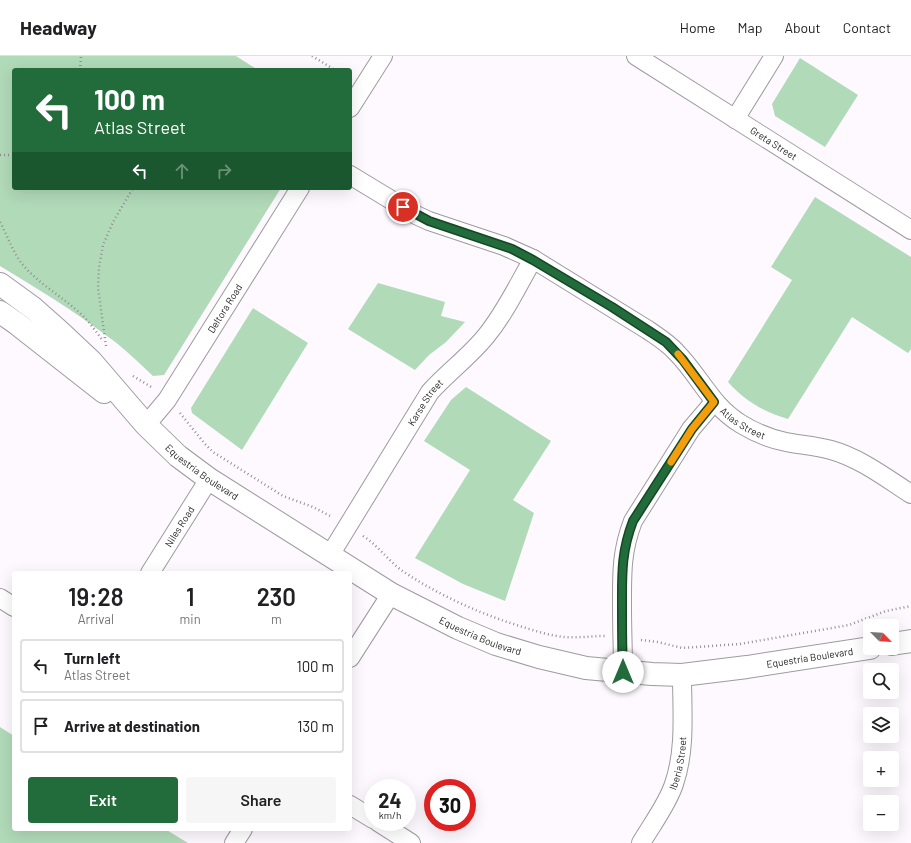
<!DOCTYPE html>
<html lang="en">
<head>
<meta charset="utf-8">
<style>
	:root { --surface:#fff; --page:#f6f6f6; --text:#202124; --muted:#757577; --line:#e0e0e0; --accent:#216c3a }
	body { margin:0; font-family:Barlow,sans-serif; background:var(--page); color:var(--text); height:100vh; display:flex; flex-direction:column; font-size:15px; white-space:nowrap }
	* { box-sizing:border-box; margin:0 }
	p { font-size:13px; color:var(--muted) }
	.icon { flex:none; width:22px; height:22px; fill:none; stroke:currentColor; stroke-width:2; stroke-linecap:round; stroke-linejoin:round }
	.map { position:relative; flex:1; overflow:hidden }
	.side { position:absolute; left:12px; top:515px; width:340px; height:260px; display:flex; flex-direction:column; background:var(--surface); border-radius:4px; box-shadow:0 4px 16px #0002 }
	.side>* { flex:none }
	.hud { position:absolute; left:12px; top:12px; width:340px; height:122px; border-radius:4px; box-shadow:0 4px 16px #0002; background:#216c3a; color:#fff; overflow:hidden }
	.needle { width:26px; rotate:114deg }
	.fabs { position:absolute; left:863px; top:563px; display:grid; gap:8px }
	.fabs a { display:grid; place-items:center; width:36px; height:36px; border-radius:4px; background:var(--surface); box-shadow:0 4px 16px #0002; font-size:20px }
	.speed { position:absolute; left:364px; top:723px; display:flex; gap:8px; font-size:20px; font-weight:700; text-align:center }
	.speed>* { display:grid; place-content:center; width:52px; height:52px; border-radius:50%; background:var(--surface); box-shadow:0 4px 16px #0002; line-height:1 }
	.speed small { font-size:10px; font-weight:400 }
	.speed .limit { border:6px solid #d22; background:#fff; color:#111 }
	.pin { position:absolute; display:grid; place-items:center; width:34px; height:34px; color:#fff; margin:-17px; border:2px solid #fff; border-radius:50%; box-shadow:0 1px 4px #0007 }
	.me { position:absolute; width:44px; margin:-22px; rotate:0deg; stroke-linejoin:round; filter:drop-shadow(0 0 3px #0008) }
	.turn { display:flex; align-items:center; gap:14px; height:84px; padding:0 16px; font-size:18px }
	.turn .icon { width:52px; height:52px; stroke-width:2.5 }
	.turn b { display:block; font-size:28px; line-height:34px }
	.lanes { display:flex; align-items:center; height:38px; padding:0 16px; background:#0003; justify-content:center; gap:20px; direction:ltr }
	.lanes .off { opacity:.35 }
	.eta { display:flex; justify-content:space-evenly; align-items:center; height:68px; text-align:center }
	.eta b { font-size:24px; font-weight:600; line-height:28px }
	.button { display:flex; gap:8px; margin-top:auto; padding:8px 16px }
	.button a { flex:1; height:46px; border-radius:4px; background:var(--accent); color:#fff; font-size:16px; font-weight:600; line-height:46px; text-align:center }
	.button a+a { background:var(--page); color:var(--text) }
	ul { padding:0; list-style:none }
	li { display:flex; align-items:center; gap:12px; height:54px; margin:0 8px 6px; padding:0 8px; border:2px solid var(--line); border-radius:4px }
	li div { flex:1 }
	li b { display:block; font-size:15px }
	li em { font-style:normal }
	header { display:flex; align-items:center; gap:24px; box-sizing:border-box; height:56px; padding:0 20px; background:var(--surface); border-bottom:1px solid var(--line) }
	header strong { font-size:19px }
	nav { display:flex; gap:22px; margin-inline-start:auto; font-size:14px }
	.map>svg:first-child { display:block }
</style>
</head>
<body>
<header>
<strong>Headway</strong>
<nav><a>Home</a><a>Map</a><a>About</a><a>Contact</a></nav>
</header>
<div class="map">
<svg width="911" height="787" viewBox="0 0 911 787">
	<rect width="100%" height="100%" fill="#fdf9fe"/>
	<g fill="#b1dab9">
		<path d="M 0,0 L 236,0 L 258,14 L 14,14 L 14,132 L 281,132 L 164,319 L 153,320 C 138,306 124,292 107,280 C 73,254 36,232 0,210 Z"/>
		<path d="M 800,2 L 858,39 L 825,91 L 775,60 L 772,48 Z"/>
		<path d="M 815,141 L 911,201 L 911,293 L 908,297 L 852,261 L 788,363 C 764,356 745,345 728,326 L 792,224 L 771,211 Z"/>
		<path d="M 378,227 L 445,246 L 441,260 L 465,266 L 446,286 L 429,299 L 415,314 L 348,273 Z"/>
		<path d="M 253,252 L 308,287 L 242,394 L 192,357 L 191,352 Z"/>
		<path d="M 466,331 L 551,385 L 513,444 L 534,457 L 505,545 L 463,528 L 415,502 L 470,414 L 424,385 L 451,344 Z"/>
		<path d="M 0,671 L 14,680 L 14,773 L 165,773 L 188,787 L 0,787 Z"/>
	</g>
	<g fill="none" stroke-linecap="round" stroke-linejoin="round">
		<defs>
			<g id="street">
				<path id="s1" d="M 636,0 L 911,174"/>
				<path d="M 350,52 L 383,0"/>
				<path d="M 735,63 L 774,0"/>
				<path id="s2" d="M 350,119 L 416,159 L 429,165 L 504,190 L 533,203 L 648,274 C 658,281 668,287 676,296 C 700,320 711,350 741,368 C 754,376 771,383 786,386 C 801,389 816,390 831,394 C 860,402 886,422 911,438"/>
				<path id="s3" d="M 146,369 L 167,344 L 300,132"/>
				<path id="s4" d="M 330,499 L 430,336 C 448,316 470,300 486,280 C 505,257 518,229 533,203"/>
				<path id="s5" d="M 150,517 L 209,423"/>
				<path d="M 0,542 L 14,551"/>
				<path d="M 350,602 L 391,538"/>
				<path d="M 623,616 C 623,594 622,573 622,551 C 622,519 621,496 633,465 L 691,373 L 714,346"/>
				<path d="M 350,749 L 373,763"/>
				<path d="M 378,766 L 411,787"/>
				<path d="M 234,787 L 243,773"/>
				<path id="s6" d="M 641,787 C 652,768 667,749 674,728 C 686,693 682,655 682,619"/>
			</g>
			<g id="secondary">
				<path id="s7" d="M 0,228 L 33,252 L 59,275 L 91,305 L 146,369 L 178,400 L 209,423 L 391,538 L 458,572 L 496,588 L 539,601 L 586,612 L 652,618 L 682,619 L 747,611 L 870,592"/>
				<path d="M 0,256 L 16,267 L 104,336"/>
				<path d="M 892,588 L 911,585"/>
			</g>
		</defs>
		<use href="#street" stroke="#9e9b9f" stroke-width="20"/>
		<use href="#secondary" stroke="#9e9b9f" stroke-width="24"/>
		<g stroke="#928f93" stroke-width="2.5" stroke-dasharray="1 3" stroke-linecap="butt">
			<path d="M 312,0 L 335,14"/>
			<path d="M 80,14 L 81,0"/>
			<path d="M 0,99 L 14,99"/>
			<path d="M 0,166 C 8,181 13,197 23,209 C 41,230 65,242 84,261 C 91,268 97,277 103,285"/>
			<path d="M 106,290 L 98,232 L 99,212 L 103,189 L 113,166 L 133,132"/>
			<path d="M 133,320 L 153,332"/>
			<path d="M 180,357 L 205,388 L 213,396 L 283,440 L 313,451 L 332,461"/>
			<path d="M 363,480 C 379,490 389,506 404,516 C 442,541 483,559 526,572 C 539,576 552,580 565,581 C 578,582 591,580 605,580"/>
			<path d="M 641,584 L 658,586 L 682,592 L 740,588 L 849,569 L 886,555 L 911,550"/>
		</g>
		<use href="#street" stroke="#fff" stroke-width="18"/>
		<use href="#secondary" stroke="#fff" stroke-width="22"/>
	</g>
	<g fill="none" stroke-linecap="round" stroke-linejoin="round">
		<defs>
			<path id="route" d="M 403,151 L 429,165 L 512,193 L 533,204 L 612,251 L 666,286 L 683,304 L 714,346 L 692,373 L 633,465 C 621,496 622,519 622,551 C 622,573 622,594 623,616"/>
		</defs>
		<use href="#route" stroke="#154626" stroke-width="10"/>
		<use href="#route" stroke="#216c3a" stroke-width="7"/>
		<path stroke="#f59e0b" stroke-width="7" d="M 671,406 L 692,373 L 714,346 L 678,298"/>
	</g>
	<g text-anchor="middle" dominant-baseline="central" stroke-width="3.5" stroke-linejoin="round" paint-order="stroke">
		<g font-size="10" fill="#282628" stroke="#fff">
			<text stroke="none"><textPath href="#s1" startOffset="163">Greta Street</textPath></text>
			<text stroke="none"><textPath href="#s3" startOffset="141">Deltora Road</textPath></text>
			<text stroke="none"><textPath href="#s4" startOffset="180">Karse Street</textPath></text>
			<text stroke="none"><textPath href="#s2" startOffset="472">Atlas Street</textPath></text>
			<text stroke="none"><textPath href="#s7" startOffset="277">Equestria Boulevard</textPath></text>
			<text stroke="none"><textPath href="#s5" startOffset="55">Niles Road</textPath></text>
			<text stroke="none"><textPath href="#s7" startOffset="601">Equestria Boulevard</textPath></text>
			<text stroke="none"><textPath href="#s7" startOffset="937">Equestria Boulevard</textPath></text>
			<text stroke="none"><textPath href="#s6" startOffset="89">Iberia Street</textPath></text>
		</g>
	</g>
</svg>
<div class="fabs">
<a><svg class="needle" viewBox="-14 -14 28 28"><path d="M0-13l5 13h-10z" fill="#e53935"/><path d="M0 13l5-13h-10z" fill="#757577"/></svg></a>
<a><svg class="icon" aria-label="search" viewBox="0 0 24 24"><circle cx="10" cy="10" r="6"/><path d="M15 15l6 6"/></svg></a>
<a><svg class="icon" aria-label="layers" viewBox="0 0 24 24"><path d="M12 4l9 5-9 5-9-5zM3 14l9 5 9-5"/></svg></a>
<a>+</a>
<a>−</a>
</div>
<div class="speed"><div>24<small>km/h</small></div><div class="limit">30</div></div>
<div class="pin" style="left:403px;top:151px;background:#d93025"><svg class="icon" aria-label="arrive" viewBox="0 0 24 24"><path d="M6 21V4h12l-3 4 3 4H6"/></svg></div>
<svg class="me" style="left:623px;top:616px" viewBox="-20 -20 40 40"><circle r="19" fill="#fff"/><path d="M0-13L10 11 0 6-10 11z" fill="#216c3a"/></svg>
<div class="hud">
<div class="turn"><svg class="icon" aria-label="left" viewBox="0 0 24 24"><path d="M17 20v-9H6M10 6l-5 5 5 5"/></svg><div><b>100 m</b>Atlas Street</div></div>
<div class="lanes"><svg class="icon" aria-label="left" viewBox="0 0 24 24"><path d="M17 20v-9H6M10 6l-5 5 5 5"/></svg><svg class="icon off" aria-label="ahead" viewBox="0 0 24 24"><path d="M12 20V5M6 11l6-6 6 6"/></svg><svg class="icon off" aria-label="right" viewBox="0 0 24 24"><path d="M7 20v-9h11M14 6l5 5-5 5"/></svg></div>
</div>
<section class="side">
<div class="eta">
<div><b>19:28</b><p>Arrival</p></div>
<div><b>1</b><p>min</p></div>
<div><b>230</b><p>m</p></div>
</div>
<ul>
<li><svg class="icon" aria-label="left" viewBox="0 0 24 24"><path d="M17 20v-9H6M10 6l-5 5 5 5"/></svg><div><b>Turn left</b><p>Atlas Street</p></div><em>100 m</em></li>
<li><svg class="icon" aria-label="arrive" viewBox="0 0 24 24"><path d="M6 21V4h12l-3 4 3 4H6"/></svg><div><b>Arrive at destination</b></div><em>130 m</em></li>
</ul>
<div class="button"><a>Exit</a><a>Share</a></div>
</section>
</div>
</body>
</html>
